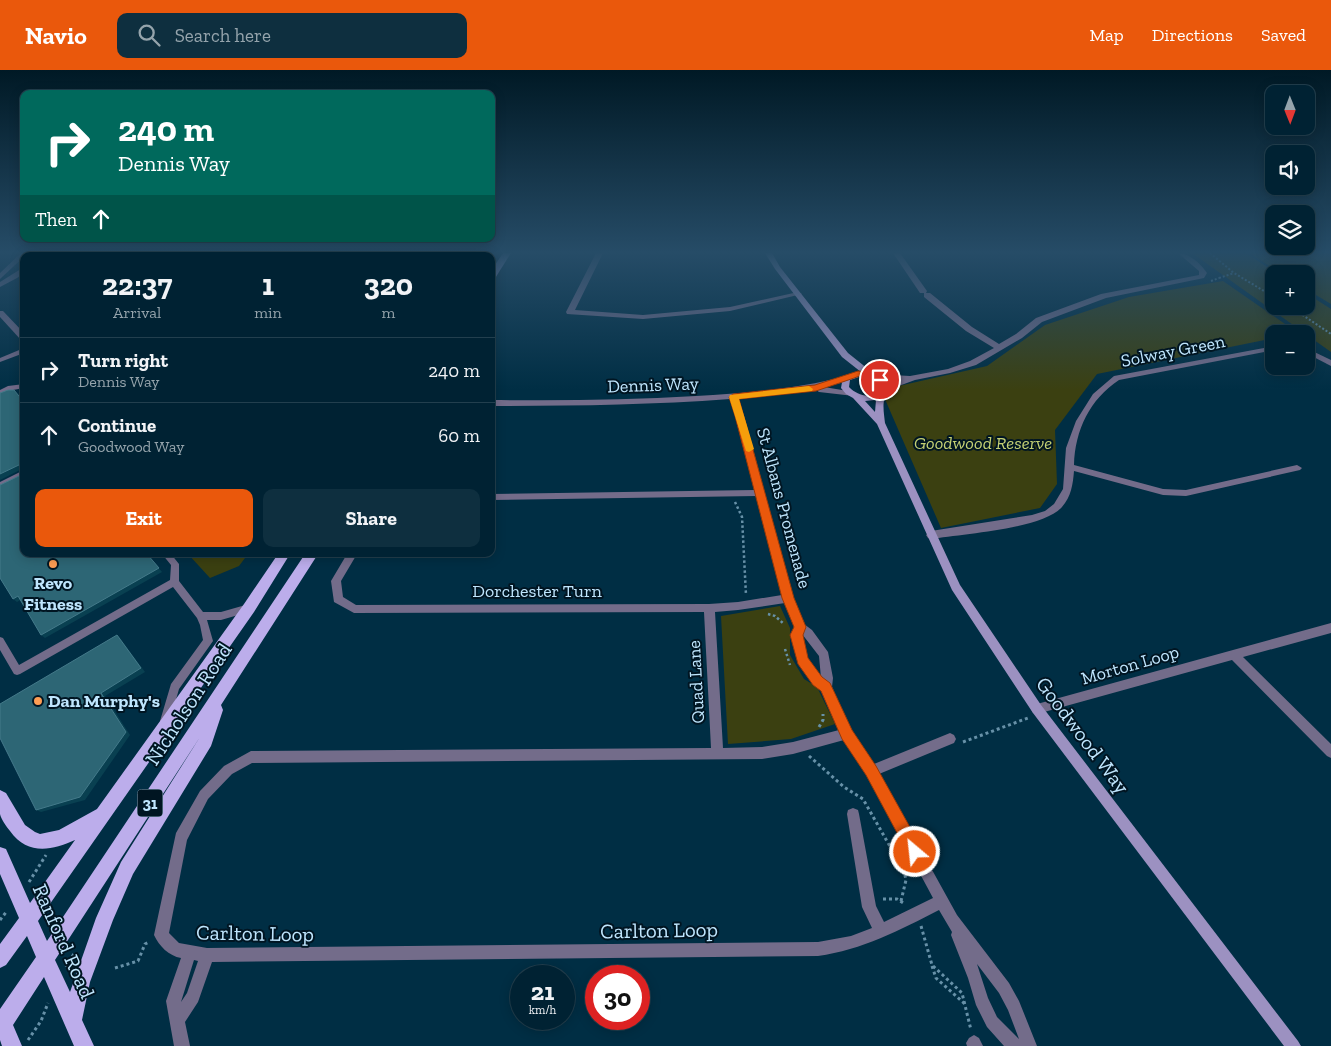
<!DOCTYPE html>
<html lang="en">
<head>
<meta charset="utf-8">
<style>
	:root { --surface:#023; --page:#0e2f3f; --text:#f1f3f6; --muted:#95a4ac; --line:#223f4e; --accent:#ea580c }
	body { margin:0; font-family:"Zilla Slab",serif; background:var(--page); color:var(--text); height:100vh; display:flex; flex-direction:column; font-size:19px; white-space:nowrap }
	* { box-sizing:border-box; margin:0 }
	p { font-size:16px; color:var(--muted) }
	.icon { flex:none; width:28px; height:28px; fill:none; stroke:currentColor; stroke-width:2; stroke-linecap:round; stroke-linejoin:round }
	.map { position:relative; flex:1; overflow:hidden }
	.drawer { position:absolute; left:20px; top:182px; width:475px; height:305px; display:flex; flex-direction:column; background:var(--surface); border-radius:10px; box-shadow:0 2px 12px #0003,0 0 0 1px var(--line) }
	.drawer>* { flex:none }
	.banner { position:absolute; left:20px; top:20px; width:475px; height:152px; border-radius:10px; box-shadow:0 2px 12px #0003,0 0 0 1px var(--line); background:#00695c; color:#fff; overflow:hidden }
	.needle { width:32px; rotate:179deg }
	.controls { position:absolute; left:1265px; top:15px; display:grid; gap:10px }
	.controls a { display:grid; place-items:center; width:50px; height:50px; border-radius:10px; background:var(--surface); box-shadow:0 2px 12px #0003,0 0 0 1px var(--line); font-size:25px }
	.speed { position:absolute; left:510px; top:895px; display:flex; gap:10px; font-size:25px; font-weight:700; text-align:center }
	.speed>* { display:grid; place-content:center; width:65px; height:65px; border-radius:50%; background:var(--surface); box-shadow:0 2px 12px #0003,0 0 0 1px var(--line); line-height:1 }
	.speed small { font-size:12px; font-weight:400 }
	.speed .limit { border:8px solid #d22; background:#fff; color:#111 }
	.pin { position:absolute; display:grid; place-items:center; width:42px; height:42px; color:#fff; margin:-21px; border:2px solid #fff; border-radius:50%; box-shadow:0 1px 5px #0007 }
	.me { position:absolute; width:55px; margin:-28px; rotate:332deg; stroke-linejoin:round; filter:drop-shadow(0 0 4px #0008) }
	.turn { display:flex; align-items:center; gap:18px; height:105px; padding:0 15px; font-size:22px }
	.turn .icon { width:65px; height:65px; stroke-width:2.5 }
	.turn b { display:block; font-size:35px; line-height:42px }
	.then { display:flex; align-items:center; height:48px; padding:0 15px; background:#0003; gap:10px; font-size:19px }
	.eta { display:flex; justify-content:space-evenly; align-items:center; height:85px; text-align:center }
	.eta b { font-size:30px; font-weight:700; line-height:35px }
	.button { display:flex; gap:10px; margin-top:auto; padding:10px 15px }
	.button a { flex:1; height:58px; border-radius:10px; background:var(--accent); color:#fff; font-size:20px; font-weight:700; line-height:58px; text-align:center }
	.button a+a { background:var(--page); color:var(--text) }
	ul { padding:0; list-style:none }
	li { display:flex; align-items:center; gap:15px; height:65px; padding:0 15px; border-top:1px solid var(--line) }
	li div { flex:1 }
	li b { display:block; font-size:19px }
	li em { font-style:normal }
	header { display:flex; align-items:center; gap:30px; box-sizing:border-box; height:70px; padding:0 25px; background:var(--accent); color:#fff }
	header strong { font-size:24px }
	nav { display:flex; gap:28px; margin-inline-start:auto; font-size:18px }
	.search { width:350px; height:45px; background:var(--page); display:flex; align-items:center; gap:12px; box-sizing:border-box; padding:0 18px; border-radius:10px; color:var(--muted); font-size:19px }
	.map>svg:first-child { display:block }
</style>
</head>
<body>
<header>
<strong>Navio</strong>
<div class="search"><svg class="icon" aria-label="search" viewBox="0 0 24 24"><circle cx="10" cy="10" r="6"/><path d="M15 15l6 6"/></svg>Search here</div>
<nav><a>Map</a><a>Directions</a><a>Saved</a></nav>
</header>
<div class="map">
<svg width="1331" height="976" viewBox="0 0 1331 976">
	<rect width="100%" height="100%" fill="#002e44"/>
	<g fill="#3b4011">
		<path d="M 1192,183 L 1246,183 L 1277,204 L 1274,204 L 1274,236 L 1306,236 L 1306,223 L 1331,239 L 1331,282 Z"/>
		<path d="M 1249,183 L 1331,183 L 1331,234 L 1306,219 L 1306,204 L 1282,204 Z"/>
		<path d="M 1223,211 L 1298,263 L 1274,264 L 1274,268 L 1097,304 L 1055,360 L 1057,414 L 1040,438 L 941,458 L 881,320 L 987,296 L 1045,255 L 1129,227 Z"/>
		<path d="M 188,484 L 248,484 L 239,496 L 210,508 Z"/>
		<path d="M 780,536 L 790,558 L 790,585 L 804,609 L 817,617 L 835,654 L 791,669 L 728,674 L 721,546 Z"/>
	</g>
	<g fill="none" stroke-linecap="round" stroke-linejoin="round">
		<g stroke="#6791a8" stroke-width="2" stroke-dasharray="2 2" stroke-linecap="butt">
			<path d="M 1210,183 L 1234,203 L 1274,227"/>
			<path d="M 1219,208 L 1234,203"/>
			<path d="M 1211,211 L 1219,208"/>
			<path d="M 1289,236 L 1331,264"/>
		</g>
		<g stroke="#6791a8" stroke-width="2.5" stroke-dasharray="2.5 2.5" stroke-linecap="butt">
			<path d="M 735,432 L 742,447 L 746,525"/>
			<path d="M 768,544 L 775,546 L 784,554"/>
			<path d="M 785,579 L 790,595"/>
		</g>
		<g stroke="#6791a8" stroke-width="3" stroke-dasharray="3 3" stroke-linecap="butt">
			<path d="M 819,657 L 823,650 L 823,644"/>
			<path d="M 963,672 L 1028,648"/>
			<path d="M 809,686 L 844,717 L 863,729 L 904,801 L 906,810 L 901,831"/>
			<path d="M 29,812 L 46,785"/>
			<path d="M 883,829 L 897,829 L 905,834"/>
			<path d="M 0,850 L 7,841"/>
			<path d="M 921,856 L 932,895 L 962,923 L 971,960"/>
			<path d="M 932,896 L 936,908 L 965,934"/>
			<path d="M 66,897 L 75,882"/>
			<path d="M 115,898 L 138,891 L 145,874 L 149,872"/>
			<path d="M 28,970 L 41,951 L 48,933"/>
		</g>
		<g fill="#736c8a" fill-rule="evenodd">
			<path d="M 97,183 L 103,183 L 101,186 L 95,186 Z"/>
			<path d="M 24,278 L 24,283 L 0,292 L 0,288 Z"/>
			<path d="M 24,314 L 24,318 L 13,320 L 0,325 L 0,320 L 8,316 Z"/>
			<path d="M 24,400 L 24,407 L 0,418 L 0,412 Z"/>
			<path d="M 162,484 L 171,484 L 179,494 L 179,511 L 203,542 L 221,542 L 249,534 L 252,535 L 254,538 L 252,541 L 221,550 L 207,550 L 213,571 L 179,619 L 169,654 L 165,656 L 161,654 L 160,651 L 171,614 L 203,570 L 200,555 L 197,548 L 173,517 L 20,604 L 17,605 L 14,604 L 0,580 L 0,567 L 3,568 L 19,595 L 170,510 L 171,495 Z"/>
		</g>
		<g fill="#736c8a" fill-rule="evenodd">
			<path d="M 21,183 L 28,183 L 0,209 L 0,203 Z"/>
			<path d="M 36,183 L 43,183 L 41,186 L 34,186 Z"/>
			<path d="M 217,183 L 224,183 L 226,186 L 219,186 Z"/>
			<path d="M 421,183 L 428,183 L 426,186 L 419,186 Z"/>
			<path d="M 596,183 L 603,183 L 575,240 L 643,245 L 730,237 L 798,222 L 802,224 L 730,241 L 643,249 L 567,244 L 566,242 Z"/>
			<path d="M 893,183 L 900,183 L 927,221 L 926,223 L 920,223 Z"/>
			<path d="M 1178,183 C 1189,183 1201,194 1207,203 L 1204,208 L 1106,228 L 1042,252 L 1022,268 L 976,295 L 950,303 L 915,310 L 885,321 L 882,320 L 882,316 L 899,310 L 875,308 L 871,306 L 875,304 L 910,306 L 948,299 L 970,291 L 994,278 L 966,261 L 924,227 L 924,223 L 930,223 L 972,257 L 999,274 L 1016,264 L 1036,248 L 1101,224 L 1199,205 L 1199,201 Z"/>
			<path d="M 24,197 L 24,203 L 17,208 L 0,217 L 0,212 Z"/>
			<path d="M 0,241 L 3,241 L 24,263 L 24,270 L 21,270 L 0,247 Z"/>
			<path d="M 1274,276 L 1274,280 L 1119,310 C 1090,329 1075,360 1074,395 L 1163,419 L 1186,420 L 1297,395 L 1302,398 L 1300,400 L 1186,426 L 1163,425 L 1074,401 C 1073,414 1071,427 1062,437 C 1043,459 961,464 931,469 L 928,468 L 926,465 L 931,461 L 1032,445 L 1045,441 L 1054,434 L 1063,419 L 1066,378 L 1076,351 L 1093,324 L 1114,306 Z"/>
			<path d="M 1306,278 L 1331,290 L 1331,296 L 1306,283 Z"/>
			<path d="M 846,306 L 850,309 L 849,311 L 824,317 L 854,322 L 854,326 L 819,322 L 815,319 L 738,329 L 744,346 L 793,528 L 804,554 L 812,560 L 828,582 L 833,608 L 832,617 L 851,660 L 874,694 L 950,663 L 954,665 L 956,669 L 954,673 L 879,704 L 957,845 L 1009,913 L 1019,931 L 1037,976 L 1004,976 L 987,957 L 976,935 L 968,908 L 951,865 L 952,862 L 939,840 C 900,860 862,880 818,886 L 212,892 L 198,932 L 185,952 L 190,976 L 174,976 L 166,931 L 181,888 C 169,886 159,876 154,865 L 176,763 L 200,721 L 224,696 L 251,681 L 711,678 L 704,542 L 354,543 L 334,532 L 331,511 L 347,484 L 357,484 L 341,511 L 343,527 L 356,535 L 709,534 L 738,532 L 782,525 L 757,426 L 491,430 L 491,424 L 755,420 L 736,346 L 730,329 C 650,335 571,336 491,336 L 491,330 C 560,331 628,330 696,326 C 747,323 797,319 846,306 ZM 785,533 L 795,557 L 791,565 L 793,576 L 799,593 L 813,615 L 822,620 L 839,660 L 793,672 L 762,677 L 723,678 L 715,542 L 738,540 ZM 802,564 L 819,586 L 821,608 L 808,588 ZM 844,670 L 867,705 L 933,828 L 884,852 L 876,836 L 859,744 L 858,740 L 853,738 L 848,740 L 847,744 L 862,837 L 872,858 L 851,866 L 818,872 L 207,878 L 179,873 L 169,863 L 187,770 L 208,729 L 232,704 L 252,693 L 762,689 L 793,684 ZM 194,890 L 198,891 L 187,923 L 181,932 ZM 977,894 L 999,923 L 1008,940 L 1019,969 L 997,947 L 988,928 Z"/>
			<path d="M 1331,553 L 1331,563 L 1243,587 L 1331,674 L 1331,688 L 1327,686 L 1232,590 L 1037,644 L 1033,643 L 1031,639 L 1033,635 L 1037,634 Z"/>
			<path d="M 974,965 L 979,968 L 983,976 L 967,976 L 966,973 L 969,968 Z"/>
		</g>
		<path fill="#9c91c1" fill-rule="evenodd" d="M 765,183 L 772,183 L 780,197 L 848,283 L 873,303 L 883,308 L 887,313 L 888,322 C 881,330 884,343 885,353 L 960,515 L 1041,635 L 1298,971 L 1301,976 L 1284,976 L 1033,643 L 952,520 L 877,354 L 853,328 L 846,324 L 841,318 L 843,307 L 861,302 L 842,287 L 775,199 ZM 859,307 L 870,308 L 877,311 L 880,321 C 870,329 858,326 849,317 L 850,310 ZM 875,330 L 876,330 L 875,342 L 865,331 Z"/>
		<g fill="#bcadeb" fill-rule="evenodd">
			<path d="M 481,183 L 489,183 L 487,186 L 479,186 Z"/>
			<path d="M 503,183 L 511,183 L 494,210 L 491,211 L 491,201 Z"/>
			<path d="M 278,484 L 290,484 L 254,542 L 38,851 L 47,871 L 305,484 L 318,484 L 221,635 L 223,640 L 211,676 L 133,804 L 113,850 L 90,912 L 82,950 L 94,976 L 74,976 L 44,907 L 13,955 L 22,976 L 2,976 L 0,970 L 0,939 L 36,887 L 27,866 L 6,895 L 0,898 L 0,874 L 19,848 L 0,804 L 0,777 L 6,779 L 30,833 L 75,770 C 51,781 27,785 10,761 C 6,756 1,749 0,744 C 0,737 0,727 0,720 L 6,723 L 25,755 L 35,762 L 40,764 L 59,760 L 97,739 L 244,534 ZM 200,667 L 121,792 L 96,848 L 70,922 L 55,890 Z"/>
		</g>
	</g>
	<g fill="#094051">
		<path d="M 21,394 L 24,398 L 0,410 L 0,404 Z"/>
		<path d="M 147,484 L 162,502 L 45,568 L 41,565 Z"/>
		<path d="M 18,526 L 22,529 L 17,532 L 13,529 Z"/>
		<path d="M 117,565 L 120,568 L 145,602 L 105,626 L 130,665 L 85,730 L 41,742 L 36,740 L 101,623 Z"/>
	</g>
	<g fill="#2d6675" stroke="#447a8a">
		<path d="M 8,320 L 14,320 L 24,332 L 24,484 L 147,484 L 159,498 L 41,565 L 18,526 L 13,529 L 0,508 L 0,415 L 21,405 L 21,394 L 0,404 L 0,323 Z"/>
		<path d="M 117,565 L 141,598 L 101,623 L 126,662 L 80,727 L 36,740 L 0,668 L 0,634 Z"/>
	</g>
	<linearGradient id="sky" x2="0" y2="1"><stop stop-color="#001925"/><stop offset="0.57" stop-color="#264c67"/><stop offset="1" stop-color="#264c67" stop-opacity="0"/></linearGradient>
	<rect width="1331" height="320" fill="url(#sky)"/>
	<path fill="#ea580c" stroke="#983908" d="M 858,301 L 872,302 L 885,310 L 880,312 L 867,307 L 860,306 L 816,321 L 739,329 L 794,528 L 806,557 L 803,565 L 808,588 L 822,607 L 830,613 L 852,660 L 876,696 L 921,777 L 923,782 L 921,787 L 915,790 L 910,787 L 866,705 L 842,669 L 821,621 L 813,615 L 798,594 L 790,565 L 794,557 L 782,528 L 735,346 L 729,327 L 733,324 L 815,315 Z"/>
	<path fill="#f59e0b" d="M 809,316 L 813,319 L 812,321 L 739,329 L 754,379 L 749,382 L 746,381 L 729,327 L 730,325 Z"/>
	<g fill="#fd9d54" stroke="#001522" stroke-width="2">
		<circle cx="53" cy="494" r="5"/>
		<circle cx="38" cy="631" r="5"/>
	</g>
	<g text-anchor="middle" dominant-baseline="central" stroke-width="4" stroke-linejoin="round" paint-order="stroke">
		<rect fill="#001522" stroke="#86a7bc" stroke-width="1" x="137.5" y="719.5" width="25" height="27" rx="4"/>
		<g font-size="16" font-weight="bold" fill="#bfe6fe">
			<text x="150" y="733">31</text>
		</g>
		<g font-size="18" fill="#bfe6fe" stroke="#001522">
			<text transform="translate(1173 281) rotate(-11)">Solway Green</text>
			<text transform="translate(653 315) rotate(-2)">Dennis Way</text>
			<text transform="translate(784 438) rotate(75)">St Albans Promenade</text>
			<text x="537" y="521">Dorchester Turn</text>
			<text transform="translate(1130 595) rotate(-16)">Morton Loop</text>
			<text transform="translate(696 612) rotate(-93)">Quad Lane</text>
		</g>
		<g font-size="18" font-style="italic" fill="#c4d174" stroke="#001522">
			<text x="983" y="373">Goodwood Reserve</text>
		</g>
		<g font-size="18" font-weight="bold" fill="#bfe6fe" stroke="#001522">
			<text x="53" y="513">Revo<tspan x="53" dy="21">Fitness</tspan></text>
			<text x="48" y="631" text-anchor="start">Dan Murphy's</text>
		</g>
		<g font-size="21" fill="#bfe6fe" stroke="#001522">
			<text transform="translate(188 634) rotate(-57)">Nicholson Road</text>
			<text transform="translate(1083 665) rotate(53)">Goodwood Way</text>
			<text transform="translate(659 860) rotate(-1)">Carlton Loop</text>
			<text transform="translate(255 863) rotate(1)">Carlton Loop</text>
			<text transform="translate(64 871) rotate(66)">Ranford Road</text>
		</g>
	</g>
</svg>
<div class="controls">
<a><svg class="needle" viewBox="-14 -14 28 28"><path d="M0-13l5 13h-10z" fill="#e53935"/><path d="M0 13l5-13h-10z" fill="#95a4ac"/></svg></a>
<a><svg class="icon" aria-label="sound" viewBox="0 0 24 24"><path d="M4 9h4l5-4v14l-5-4H4zM17 9q2 3 0 6"/></svg></a>
<a><svg class="icon" aria-label="layers" viewBox="0 0 24 24"><path d="M12 4l9 5-9 5-9-5zM3 14l9 5 9-5"/></svg></a>
<a>+</a>
<a>−</a>
</div>
<div class="speed"><div>21<small>km/h</small></div><div class="limit">30</div></div>
<div class="pin" style="left:880px;top:310px;background:#d93025"><svg class="icon" aria-label="arrive" viewBox="0 0 24 24"><path d="M6 21V4h12l-3 4 3 4H6"/></svg></div>
<svg class="me" style="left:915px;top:782px" viewBox="-20 -20 40 40"><circle r="17" fill="#ea580c" stroke="#fff" stroke-width="3"/><path d="M0-11L8 9 0 5-8 9z" fill="#fff"/></svg>
<div class="banner">
<div class="turn"><svg class="icon" aria-label="right" viewBox="0 0 24 24"><path d="M7 20v-9h11M14 6l5 5-5 5"/></svg><div><b>240 m</b>Dennis Way</div></div>
<div class="then">Then<svg class="icon" aria-label="ahead" viewBox="0 0 24 24"><path d="M12 20V5M6 11l6-6 6 6"/></svg></div>
</div>
<section class="drawer">
<div class="eta">
<div><b>22:37</b><p>Arrival</p></div>
<div><b>1</b><p>min</p></div>
<div><b>320</b><p>m</p></div>
</div>
<ul>
<li><svg class="icon" aria-label="right" viewBox="0 0 24 24"><path d="M7 20v-9h11M14 6l5 5-5 5"/></svg><div><b>Turn right</b><p>Dennis Way</p></div><em>240 m</em></li>
<li><svg class="icon" aria-label="ahead" viewBox="0 0 24 24"><path d="M12 20V5M6 11l6-6 6 6"/></svg><div><b>Continue</b><p>Goodwood Way</p></div><em>60 m</em></li>
</ul>
<div class="button"><a>Exit</a><a>Share</a></div>
</section>
</div>
</body>
</html>
